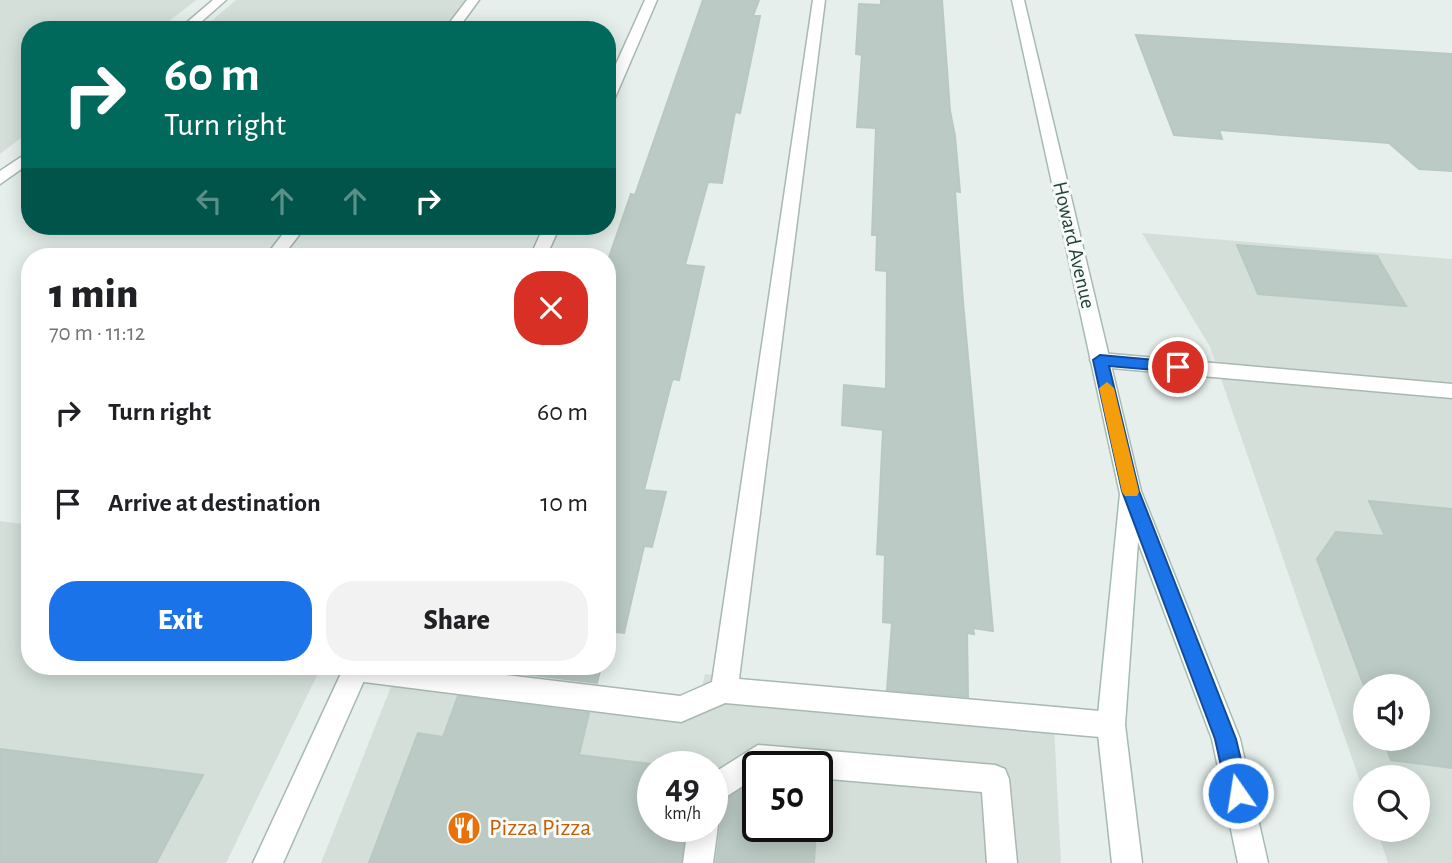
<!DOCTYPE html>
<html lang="en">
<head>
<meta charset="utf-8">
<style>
	:root { --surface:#fff; --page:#f2f2f2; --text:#202124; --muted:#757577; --accent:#1a73e8 }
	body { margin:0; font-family:"Alegreya Sans",sans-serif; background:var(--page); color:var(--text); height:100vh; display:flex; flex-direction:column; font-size:26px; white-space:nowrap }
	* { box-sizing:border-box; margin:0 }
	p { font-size:23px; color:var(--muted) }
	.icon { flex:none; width:38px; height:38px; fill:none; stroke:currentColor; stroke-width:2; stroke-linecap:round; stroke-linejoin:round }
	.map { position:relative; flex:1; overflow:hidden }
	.side { position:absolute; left:21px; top:248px; width:595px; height:427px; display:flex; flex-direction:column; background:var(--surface); border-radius:28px; box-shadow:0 4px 18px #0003 }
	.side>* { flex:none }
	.guide { position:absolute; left:21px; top:21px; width:595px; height:214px; border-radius:28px; box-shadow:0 4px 18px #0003; background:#00695c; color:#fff; overflow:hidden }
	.controls { position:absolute; left:1353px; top:674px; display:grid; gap:14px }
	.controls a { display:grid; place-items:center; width:77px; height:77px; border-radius:50%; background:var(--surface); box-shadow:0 4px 18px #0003; font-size:35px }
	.speed { position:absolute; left:637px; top:751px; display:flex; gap:14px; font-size:35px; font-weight:700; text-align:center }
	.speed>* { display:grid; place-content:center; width:91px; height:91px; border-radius:50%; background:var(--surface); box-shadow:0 4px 18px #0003; line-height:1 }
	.speed small { font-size:18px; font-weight:400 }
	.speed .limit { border:4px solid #111; border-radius:10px; background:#fff; color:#111 }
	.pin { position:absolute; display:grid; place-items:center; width:60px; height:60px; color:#fff; margin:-30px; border:4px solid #fff; border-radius:50%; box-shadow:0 2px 7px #0007 }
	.me { position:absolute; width:77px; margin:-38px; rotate:347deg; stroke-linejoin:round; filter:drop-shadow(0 0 5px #0008) }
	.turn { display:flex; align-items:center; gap:24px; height:147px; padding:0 28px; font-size:32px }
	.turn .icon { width:91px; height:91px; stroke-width:2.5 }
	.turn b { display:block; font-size:49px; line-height:60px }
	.lanes { display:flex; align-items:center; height:66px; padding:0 28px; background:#0003; justify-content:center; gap:35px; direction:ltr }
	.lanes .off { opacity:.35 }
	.round { display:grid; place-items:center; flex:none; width:74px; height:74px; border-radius:28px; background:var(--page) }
	.summary { display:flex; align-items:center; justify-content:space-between; height:119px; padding:0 28px }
	h1 { font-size:42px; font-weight:800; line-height:52px }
	.primary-button { display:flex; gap:14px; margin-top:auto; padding:14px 28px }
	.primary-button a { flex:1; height:80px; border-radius:28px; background:var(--accent); color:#fff; font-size:28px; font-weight:800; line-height:80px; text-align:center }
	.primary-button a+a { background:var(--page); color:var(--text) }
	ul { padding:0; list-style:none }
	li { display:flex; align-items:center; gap:21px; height:91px; padding:0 28px }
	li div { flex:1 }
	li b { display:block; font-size:26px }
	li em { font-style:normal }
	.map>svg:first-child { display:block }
</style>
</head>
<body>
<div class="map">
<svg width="1452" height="863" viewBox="0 0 1452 863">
	<rect width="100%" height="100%" fill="#e6efeb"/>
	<g fill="#d4dfda" fill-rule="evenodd">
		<path d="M 0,0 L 196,0 L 158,30 L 30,30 L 30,131 L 0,154 Z"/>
		<path d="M 236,0 L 479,0 L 455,30 L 201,30 Z"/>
		<path d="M 1142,233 L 1452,259 L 1452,863 L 1388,863 L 1377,830 L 1418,830 L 1418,777 L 1365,777 L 1365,796 L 1210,347 ZM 1365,686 L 1418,686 L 1418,738 L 1365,738 Z"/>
		<path d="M 0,521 L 30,525 L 30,667 L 321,667 L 226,863 L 0,863 Z"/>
		<path d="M 396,674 L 696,712 L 705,674 L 1054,727 L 1061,863 L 321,863 ZM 653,766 L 712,766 L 712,826 L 653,826 ZM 758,766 L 817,766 L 817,826 L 758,826 Z"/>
	</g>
	<g fill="#bbcac4" stroke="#b8c9c2" stroke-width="2">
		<path d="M 703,0 L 759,0 L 753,16 L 760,16 L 740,113 L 735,112 L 722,183 L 708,182 L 685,265 L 704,267 L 679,380 L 673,379 L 671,384 L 644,490 L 666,492 L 652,547 L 644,546 L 624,633 L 607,631 L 607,263 L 631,194 L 635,195 Z"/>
		<path d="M 881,0 L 942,0 L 950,111 L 955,136 L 960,192 L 955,191 L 963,302 L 993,631 L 973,628 L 974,634 L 967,633 L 968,697 L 887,690 L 892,623 L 883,622 L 885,555 L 877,554 L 883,430 L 842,425 L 844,385 L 886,389 L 887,271 L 876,270 L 877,235 L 872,235 L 876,128 L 857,127 L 862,55 L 856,54 L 859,4 L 881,5 Z"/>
		<path d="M 1136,35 L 1452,54 L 1452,171 L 1419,169 L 1389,143 L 1219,130 L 1222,139 L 1174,135 Z"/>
		<path d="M 1237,245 L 1377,256 L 1406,306 L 1258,294 Z"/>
		<path d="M 1369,501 L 1452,509 L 1452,768 L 1391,760 L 1383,738 L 1418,738 L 1418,686 L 1365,686 L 1365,689 L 1317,559 L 1336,532 L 1385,536 Z"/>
		<path d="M 469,667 L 601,667 L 597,683 Z"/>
		<path d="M 458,696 L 589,713 L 579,755 L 667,766 L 653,766 L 653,826 L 685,826 L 681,863 L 369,863 L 418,733 L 443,737 Z"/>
		<path d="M 0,749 L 203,775 L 156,863 L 0,863 Z"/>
		<path d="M 758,779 L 758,826 L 816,826 L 814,863 L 716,863 L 721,826 L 712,808 Z"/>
	</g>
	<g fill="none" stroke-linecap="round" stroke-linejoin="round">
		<defs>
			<g id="lane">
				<path d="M 467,0 L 479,0 L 457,30 L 444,30 Z"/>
				<path d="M 813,0 L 825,0 L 739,679 L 1111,712 L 1121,716 L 1125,725 L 1121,734 L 1111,738 L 725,703 L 681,722 L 356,681 L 347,678 L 344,667 L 439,667 L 680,696 L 712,682 Z"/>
				<path d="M 289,226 L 306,226 L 282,257 L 265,257 Z"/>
				<path d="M 758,745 L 995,765 L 1005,769 L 1009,779 L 1017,863 L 987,863 L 982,792 L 817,778 L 817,766 L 758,766 L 758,776 L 712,806 L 712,774 Z"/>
				<path d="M 712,815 L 718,826 L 713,863 L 683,863 L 688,826 L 712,826 Z"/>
			</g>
			<g id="street">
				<path d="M 213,0 L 226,0 L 192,30 L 178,30 Z"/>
				<path d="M 645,0 L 657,0 L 614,100 L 607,104 L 607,84 Z"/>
				<path d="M 30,151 L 30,163 L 0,184 L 0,171 Z"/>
				<path d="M 544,226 L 560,226 L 546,257 L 530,257 Z"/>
				<path d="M 1100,353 L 1452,384 L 1452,398 L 1100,367 L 1093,365 L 1090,360 L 1093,355 Z"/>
				<path d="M 344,667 L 370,667 L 283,863 L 253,863 Z"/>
			</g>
			<path id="secondary" d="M 1012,0 L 1024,0 L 1141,491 L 1240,739 L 1268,863 L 1238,863 L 1212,739 L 1138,542 L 1125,725 L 1142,863 L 1112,863 L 1097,725 L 1120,494 Z"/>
		</defs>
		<use href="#lane" stroke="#a8b8b2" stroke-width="3"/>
		<use href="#street" stroke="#a8b8b2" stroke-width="3"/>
		<use href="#secondary" stroke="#a4bbb3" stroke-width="3"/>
		<use href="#lane" fill="#fff" fill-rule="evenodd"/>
		<use href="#street" fill="#fff" fill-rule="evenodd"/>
		<use href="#secondary" fill="#fff" fill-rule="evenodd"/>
	</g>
	<path fill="#1a73e8" stroke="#114b97" stroke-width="2" d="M 1100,355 L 1178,362 L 1185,367 L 1178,372 L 1109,366 L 1139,491 L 1236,739 L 1249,793 L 1245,800 L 1238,803 L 1230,800 L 1227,793 L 1215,739 L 1122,491 L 1093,360 Z"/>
	<path fill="#f59e0b" d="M 1107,382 L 1114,388 L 1139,492 L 1137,496 L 1125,496 L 1122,492 L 1099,388 Z"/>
	<defs>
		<symbol id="restaurant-disc" viewBox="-11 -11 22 22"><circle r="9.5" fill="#e8710a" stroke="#f7fbf9"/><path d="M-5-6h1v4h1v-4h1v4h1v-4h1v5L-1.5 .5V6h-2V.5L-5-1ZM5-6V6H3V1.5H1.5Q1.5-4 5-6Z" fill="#fff"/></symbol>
	</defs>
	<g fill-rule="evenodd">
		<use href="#restaurant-disc" x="445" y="809" width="38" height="38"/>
	</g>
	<g text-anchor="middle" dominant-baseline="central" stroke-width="6" stroke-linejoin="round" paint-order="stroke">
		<g font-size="21" fill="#24423a" stroke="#f7fbf9">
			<text transform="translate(1074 245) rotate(77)">Howard Avenue</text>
		</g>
		<g font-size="24" fill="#c56008" stroke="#f7fbf9" text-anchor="start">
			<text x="489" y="828">Pizza Pizza</text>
		</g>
	</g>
</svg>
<div class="controls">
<a><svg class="icon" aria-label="sound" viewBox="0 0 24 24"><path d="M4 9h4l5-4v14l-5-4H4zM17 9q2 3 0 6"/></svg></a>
<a><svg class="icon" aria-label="search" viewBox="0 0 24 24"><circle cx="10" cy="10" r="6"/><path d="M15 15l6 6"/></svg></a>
</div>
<div class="speed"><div>49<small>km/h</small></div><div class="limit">50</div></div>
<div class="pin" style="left:1178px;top:367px;background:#d93025"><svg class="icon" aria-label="arrive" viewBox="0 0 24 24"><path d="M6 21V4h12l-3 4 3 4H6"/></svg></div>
<svg class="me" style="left:1238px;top:793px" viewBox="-20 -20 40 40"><circle r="17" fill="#1a73e8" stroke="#fff" stroke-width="3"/><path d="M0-11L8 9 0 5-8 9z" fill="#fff"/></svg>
<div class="guide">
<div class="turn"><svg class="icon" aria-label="right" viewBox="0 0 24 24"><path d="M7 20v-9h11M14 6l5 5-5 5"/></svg><div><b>60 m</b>Turn right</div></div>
<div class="lanes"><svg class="icon off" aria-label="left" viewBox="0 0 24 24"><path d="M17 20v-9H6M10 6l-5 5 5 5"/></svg><svg class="icon off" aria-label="ahead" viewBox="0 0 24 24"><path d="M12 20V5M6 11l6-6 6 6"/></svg><svg class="icon off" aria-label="ahead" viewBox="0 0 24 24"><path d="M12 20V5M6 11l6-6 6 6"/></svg><svg class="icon" aria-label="right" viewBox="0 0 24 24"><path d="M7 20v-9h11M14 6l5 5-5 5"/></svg></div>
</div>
<section class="side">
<div class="summary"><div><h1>1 min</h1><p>70 m · 11:12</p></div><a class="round" style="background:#d93025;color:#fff"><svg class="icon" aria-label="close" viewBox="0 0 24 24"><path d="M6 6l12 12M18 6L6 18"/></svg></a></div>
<ul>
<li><svg class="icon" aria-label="right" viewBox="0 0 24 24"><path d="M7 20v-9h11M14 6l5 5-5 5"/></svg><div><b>Turn right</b></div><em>60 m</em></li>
<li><svg class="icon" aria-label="arrive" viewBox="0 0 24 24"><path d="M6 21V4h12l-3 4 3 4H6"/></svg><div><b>Arrive at destination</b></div><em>10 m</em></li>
</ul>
<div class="primary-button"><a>Exit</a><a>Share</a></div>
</section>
</div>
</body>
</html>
